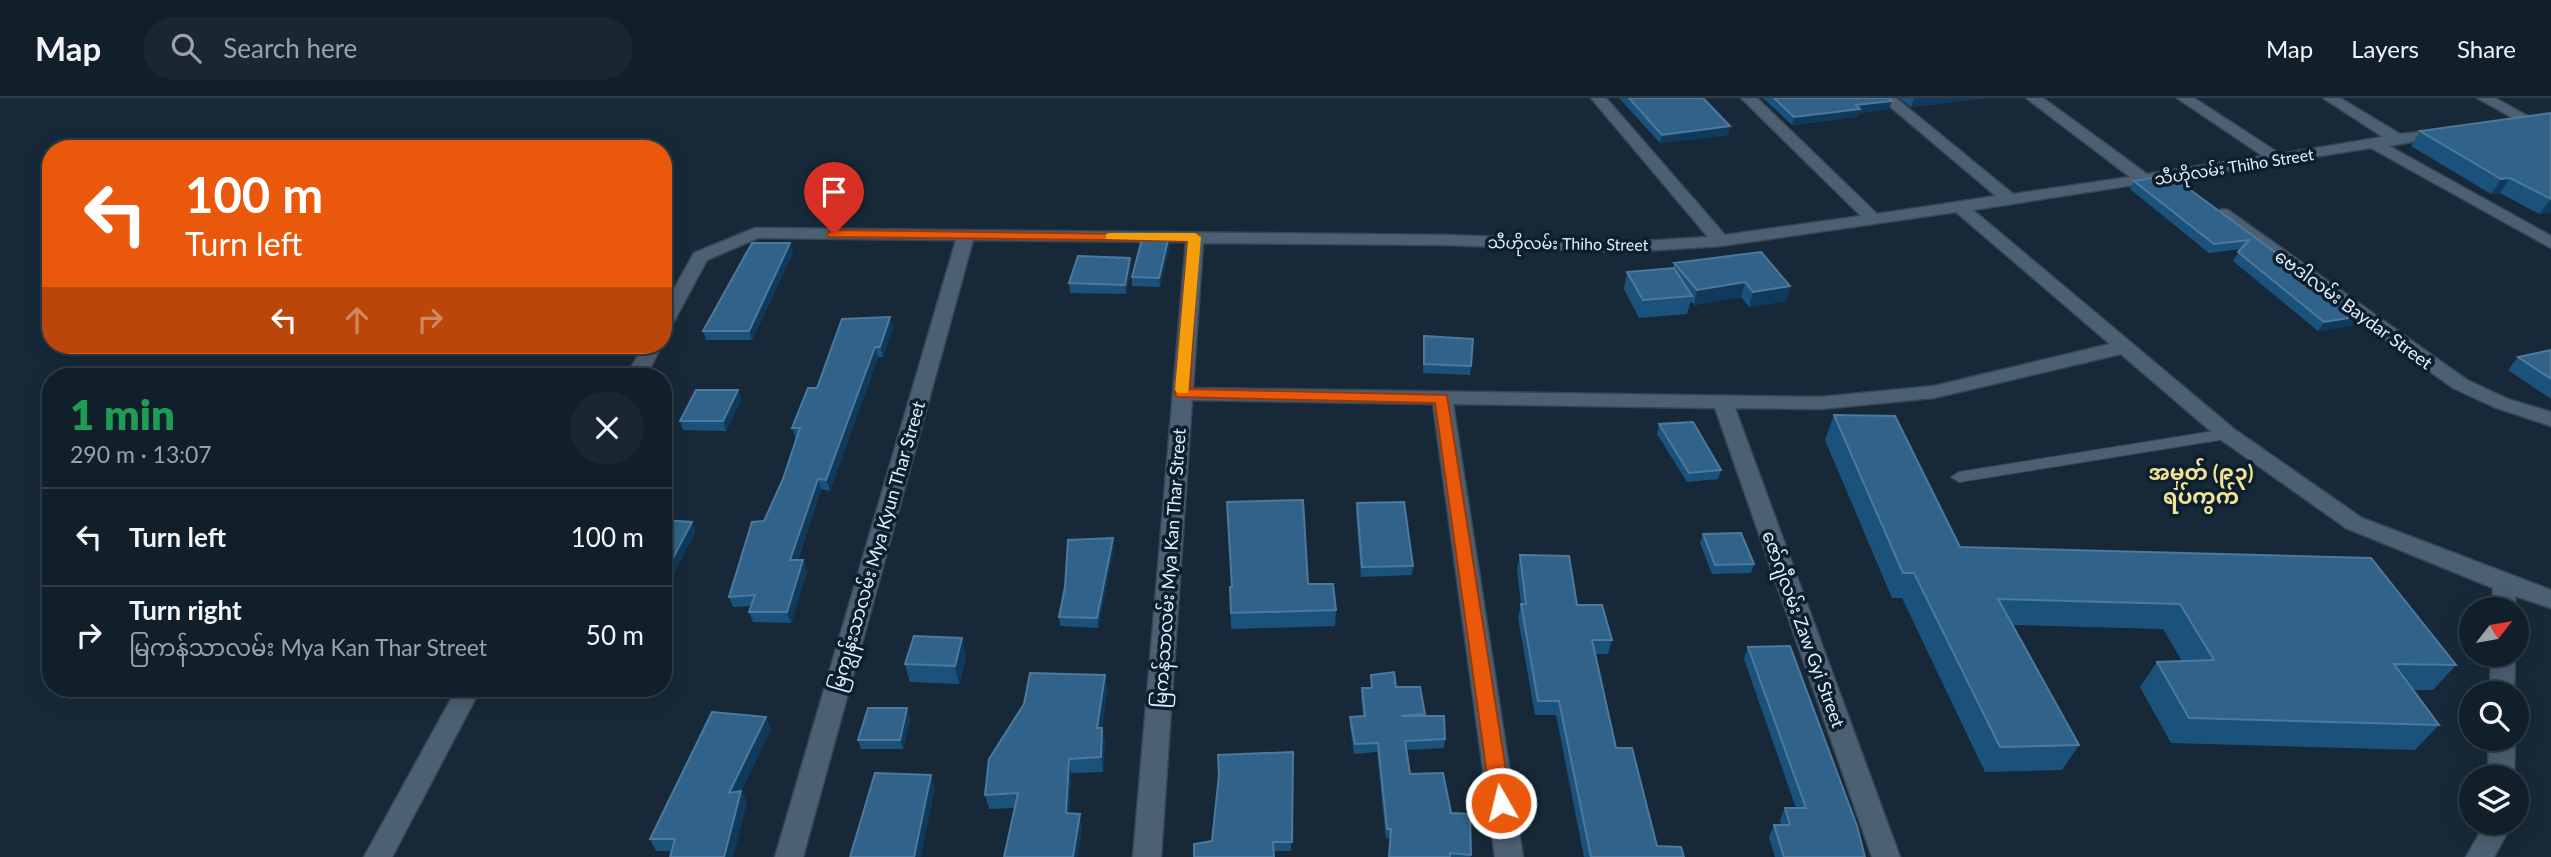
<!DOCTYPE html>
<html lang="en">
<head>
<meta charset="utf-8">
<style>
	:root { --surface:#111f2b; --page:#1a2733; --text:#f1f3f6; --muted:#9ca2a9; --line:#303d47 }
	body { margin:0; font-family:Lato,"Noto Sans Myanmar",sans-serif; background:var(--page); color:var(--text); height:100vh; display:flex; flex-direction:column; font-size:26px; white-space:nowrap }
	* { box-sizing:border-box; margin:0 }
	p { font-size:23px; color:var(--muted) }
	.icon { flex:none; width:38px; height:38px; fill:none; stroke:currentColor; stroke-width:2; stroke-linecap:round; stroke-linejoin:round }
	.map { position:relative; flex:1; overflow:hidden }
	.drawer { position:absolute; left:42px; top:270px; width:630px; height:329px; display:flex; flex-direction:column; background:var(--surface); border-radius:28px; box-shadow:0 4px 18px #0003,0 0 0 2px var(--line) }
	.drawer>* { flex:none }
	.banner { position:absolute; left:42px; top:42px; width:630px; height:214px; border-radius:28px; box-shadow:0 4px 18px #0003,0 0 0 2px var(--line); background:#ea580c; color:#fff; overflow:hidden }
	.needle { width:46px; rotate:59deg }
	.tools { position:absolute; left:2459px; top:499px; display:grid; gap:14px }
	.tools a { display:grid; place-items:center; width:70px; height:70px; border-radius:50%; background:var(--surface); box-shadow:0 4px 18px #0003,0 0 0 2px var(--line); font-size:35px }
	.pin { position:absolute; display:grid; place-items:center; width:60px; height:60px; color:#fff; margin:-72px -30px; border-radius:50% 50% 50% 0; rotate:-45deg; box-shadow:0 0 7px #0007 }
	.pin .icon { rotate:45deg }
	.me { position:absolute; width:77px; margin:-38px; rotate:352deg; stroke-linejoin:round; filter:drop-shadow(0 0 5px #0008) }
	.turn { display:flex; align-items:center; gap:24px; height:147px; padding:0 28px; font-size:32px }
	.turn .icon { width:91px; height:91px; stroke-width:2.5 }
	.turn b { display:block; font-size:49px; line-height:60px }
	.lanes { display:flex; align-items:center; height:66px; padding:0 28px; background:#0003; justify-content:center; gap:35px; direction:ltr }
	.lanes .off { opacity:.35 }
	.round { display:grid; place-items:center; flex:none; width:74px; height:74px; border-radius:37px; background:var(--page) }
	.headline { display:flex; align-items:center; justify-content:space-between; height:119px; padding:0 28px }
	h1 { font-size:42px; font-weight:800; line-height:52px; color:#1e9e55 }
	ul { padding:0; list-style:none }
	li { display:flex; align-items:center; gap:21px; height:98px; padding:0 28px; border-top:2px solid var(--line) }
	li div { flex:1 }
	li b { display:block; font-size:26px }
	li em { font-style:normal }
	header { display:flex; align-items:center; gap:42px; box-sizing:border-box; height:98px; padding:0 35px; background:var(--surface); border-bottom:2px solid var(--line) }
	header strong { font-size:33px }
	nav { display:flex; gap:38px; margin-inline-start:auto; font-size:24px }
	.search { width:490px; height:63px; background:var(--page); display:flex; align-items:center; gap:18px; box-sizing:border-box; padding:0 24px; border-radius:38px; color:var(--muted); font-size:26px }
	.map>svg:first-child { display:block }
</style>
</head>
<body>
<header>
<strong>Map</strong>
<div class="search"><svg class="icon" aria-label="search" viewBox="0 0 24 24"><circle cx="10" cy="10" r="6"/><path d="M15 15l6 6"/></svg>Search here</div>
<nav><a>Map</a><a>Layers</a><a>Share</a></nav>
</header>
<div class="map">
<svg width="2551" height="759" viewBox="0 0 2551 759">
	<rect width="100%" height="100%" fill="#172939"/>
	<g fill="none" stroke-linecap="round" stroke-linejoin="round">
		<defs>
			<path id="lane" d="M 2227,331 L 2232,332 L 2235,336 L 2232,340 L 1959,384 L 1951,379 L 1959,374 Z"/>
			<g id="street">
				<path d="M 1591,0 L 1606,0 L 1725,137 L 1861,118 L 1741,0 L 1757,0 L 1877,116 L 1996,98 L 1880,0 L 1896,0 L 2013,96 L 2130,79 L 2026,0 L 2043,0 L 2147,76 L 2263,58 L 2177,0 L 2194,0 L 2280,56 L 2383,39 L 2323,0 L 2340,0 L 2400,36 L 2450,31 L 2453,34 L 2450,37 L 2389,48 L 2551,138 L 2551,150 L 2371,50 L 1973,112 L 2234,331 L 2362,420 L 2551,492 L 2551,510 L 2515,498 L 2516,511 L 2492,511 L 2493,490 L 2346,430 L 2220,341 L 2121,256 L 1934,300 L 1820,311 L 1735,310 L 1900,759 L 1872,759 L 1715,310 L 1453,306 L 1523,759 L 1495,759 L 1433,306 L 1192,302 L 1161,759 L 1133,759 L 1186,144 L 973,142 L 803,759 L 775,759 L 956,142 L 758,140 L 707,162 L 672,227 L 663,233 L 663,210 L 694,155 L 755,130 L 1447,137 L 1627,144 L 1708,139 ZM 1956,114 L 2110,246 L 1934,288 L 1820,299 L 1193,290 L 1203,145 L 1447,147 L 1627,154 L 1721,148 Z"/>
				<path d="M 2477,0 L 2495,0 L 2535,22 L 2532,25 L 2522,25 Z"/>
				<path d="M 2222,111 L 2228,112 L 2467,282 L 2508,301 L 2551,314 L 2551,328 L 2494,309 L 2453,290 L 2216,120 L 2214,116 Z"/>
				<path d="M 644,247 L 662,247 L 646,278 L 626,278 Z"/>
				<path d="M 2491,556 L 2515,556 L 2514,595 L 2490,595 Z"/>
				<path d="M 457,590 L 481,590 L 392,759 L 364,759 Z"/>
				<path d="M 2489,640 L 2515,640 L 2514,679 L 2488,679 Z"/>
				<path d="M 2486,724 L 2513,724 L 2494,759 L 2466,759 Z"/>
			</g>
		</defs>
		<use href="#lane" stroke="#384654" stroke-width="2"/>
		<use href="#street" stroke="#384654" stroke-width="3"/>
		<use href="#lane" fill="#4c6073" fill-rule="evenodd"/>
		<use href="#street" fill="#4c6073" fill-rule="evenodd"/>
	</g>
	<g fill="#1b527c">
		<path d="M 1619,0 L 1703,0 L 1730,28 L 1728,37 L 1660,45 Z"/>
		<path d="M 1763,0 L 1889,0 L 1889,11 L 1859,15 L 1857,19 L 1792,27 Z"/>
		<path d="M 1899,0 L 1987,0 L 1911,9 Z"/>
		<path d="M 2551,15 L 2551,114 L 2539,116 L 2500,95 L 2491,96 L 2411,48 L 2420,33 Z"/>
		<path d="M 2170,77 L 2356,227 L 2318,233 L 2233,163 L 2241,151 L 2209,155 L 2130,91 L 2134,83 Z"/>
		<path d="M 1169,138 L 1170,146 L 1160,189 L 1132,188 L 1132,179 Z"/>
		<path d="M 793,154 L 752,242 L 706,242 L 703,233 Z"/>
		<path d="M 1130,160 L 1131,169 L 1126,196 L 1070,195 L 1069,185 Z"/>
		<path d="M 1674,165 L 1790,188 L 1786,203 L 1749,209 L 1741,199 L 1694,207 L 1691,203 L 1687,216 L 1639,220 L 1624,191 L 1627,174 L 1673,170 Z"/>
		<path d="M 893,230 L 883,259 L 878,259 L 830,393 L 821,391 L 798,462 L 803,462 L 807,473 L 791,525 L 753,524 L 749,514 L 751,508 L 733,509 L 729,499 L 783,381 L 796,341 L 792,330 L 817,290 Z"/>
		<path d="M 1424,238 L 1471,268 L 1470,277 L 1423,275 Z"/>
		<path d="M 2551,252 L 2551,301 L 2508,272 L 2518,259 Z"/>
		<path d="M 738,292 L 741,301 L 726,333 L 683,332 L 680,323 Z"/>
		<path d="M 1834,317 L 1960,449 L 2456,567 L 2433,592 L 2413,592 L 2439,627 L 2415,652 L 2171,645 L 2140,589 L 2157,564 L 2182,563 L 2163,531 L 2013,527 L 2079,647 L 2062,672 L 1985,674 L 1902,500 L 1892,500 L 1825,342 Z"/>
		<path d="M 1659,326 L 1721,372 L 1718,381 L 1687,384 L 1657,336 Z"/>
		<path d="M 1357,405 L 1413,468 L 1412,477 L 1361,479 L 1356,414 Z"/>
		<path d="M 1703,436 L 1754,466 L 1751,475 L 1712,476 L 1700,445 Z"/>
		<path d="M 1114,449 L 1098,530 L 1060,528 L 1059,519 Z"/>
		<path d="M 1520,457 L 1577,507 L 1612,542 L 1608,556 L 1595,556 L 1616,650 L 1657,748 L 1684,759 L 1584,759 L 1556,617 L 1535,617 L 1518,520 L 1521,506 L 1517,471 Z"/>
		<path d="M 1308,486 L 1336,512 L 1335,528 L 1231,531 L 1230,489 Z"/>
		<path d="M 1748,549 L 1865,759 L 1775,759 L 1769,739 L 1774,727 L 1781,727 L 1780,722 L 1785,710 L 1796,710 L 1744,561 Z"/>
		<path d="M 966,558 L 959,586 L 910,584 L 905,566 Z"/>
		<path d="M 1105,577 L 1107,592 L 1102,630 L 1105,645 L 1103,674 L 1071,675 L 1069,715 L 1082,730 L 1014,710 L 989,711 L 985,697 Z"/>
		<path d="M 1371,577 L 1396,589 L 1425,616 L 1424,618 L 1445,641 L 1444,650 L 1406,652 L 1410,676 L 1451,715 L 1471,757 L 1471,759 L 1389,759 L 1390,740 L 1386,740 L 1377,654 L 1354,656 L 1350,628 L 1350,619 L 1363,618 L 1361,600 L 1362,590 L 1371,590 Z"/>
		<path d="M 910,620 L 903,651 L 861,651 L 858,642 Z"/>
		<path d="M 771,631 L 741,693 L 747,705 L 672,753 L 656,753 L 650,741 Z"/>
		<path d="M 1293,654 L 1291,753 L 1274,753 L 1212,743 Z"/>
	</g>
	<g fill="#103a5c">
		<path d="M 1918,0 L 1987,0 L 1911,9 L 1914,1 Z"/>
		<path d="M 1892,3 L 1889,11 L 1859,15 L 1857,19 L 1792,27 L 1794,19 L 1856,7 Z"/>
		<path d="M 1730,28 L 1728,37 L 1660,45 L 1662,37 Z"/>
		<path d="M 2510,80 L 2500,95 L 2491,96 L 2501,81 Z"/>
		<path d="M 2551,101 L 2551,114 L 2539,116 Z"/>
		<path d="M 1169,138 L 1170,146 L 1160,189 L 1159,180 Z"/>
		<path d="M 790,145 L 793,154 L 752,242 L 749,233 Z"/>
		<path d="M 1130,160 L 1131,169 L 1126,196 L 1125,187 Z"/>
		<path d="M 1745,184 L 1741,199 L 1694,207 L 1697,192 Z"/>
		<path d="M 1790,188 L 1786,203 L 1749,209 L 1753,194 Z"/>
		<path d="M 2362,218 L 2356,227 L 2318,233 L 2324,224 Z"/>
		<path d="M 890,219 L 893,230 L 883,259 L 880,249 Z"/>
		<path d="M 875,249 L 878,259 L 830,393 L 826,382 Z"/>
		<path d="M 738,292 L 741,301 L 726,333 L 723,323 Z"/>
		<path d="M 818,381 L 821,391 L 794,473 L 790,462 Z"/>
		<path d="M 692,424 L 696,433 L 663,497 L 663,479 Z"/>
		<path d="M 1113,440 L 1114,449 L 1098,530 L 1097,520 Z"/>
		<path d="M 803,462 L 807,473 L 791,525 L 787,514 Z"/>
		<path d="M 962,540 L 966,558 L 959,586 L 955,568 Z"/>
		<path d="M 1105,577 L 1107,592 L 1100,645 L 1097,630 Z"/>
		<path d="M 907,610 L 910,620 L 903,651 L 900,642 Z"/>
		<path d="M 766,619 L 771,631 L 741,693 L 747,705 L 733,759 L 724,759 L 729,695 Z"/>
		<path d="M 1102,630 L 1105,645 L 1103,674 L 1101,659 Z"/>
		<path d="M 1069,661 L 1071,675 L 1068,730 L 1066,715 Z"/>
		<path d="M 931,677 L 935,690 L 921,759 L 914,759 Z"/>
		<path d="M 1080,716 L 1082,730 L 1078,759 L 1073,759 Z"/>
	</g>
	<g fill="#31638a" stroke="#4c799c" stroke-width="2">
		<path d="M 1629,0 L 1703,0 L 1730,28 L 1662,37 Z"/>
		<path d="M 1774,0 L 1889,0 L 1892,3 L 1856,7 L 1860,11 L 1794,19 Z"/>
		<path d="M 2551,15 L 2551,101 L 2510,80 L 2501,81 L 2420,33 Z"/>
		<path d="M 2170,77 L 2362,218 L 2324,224 L 2238,154 L 2249,142 L 2214,146 L 2134,83 Z"/>
		<path d="M 1143,137 L 1169,138 L 1159,180 L 1132,179 Z"/>
		<path d="M 752,145 L 790,145 L 749,233 L 703,233 Z"/>
		<path d="M 1761,154 L 1790,188 L 1753,194 L 1745,184 L 1697,192 L 1674,165 Z"/>
		<path d="M 1078,158 L 1130,160 L 1125,187 L 1069,185 Z"/>
		<path d="M 1674,170 L 1692,198 L 1643,202 L 1627,174 Z"/>
		<path d="M 890,219 L 880,249 L 875,249 L 826,382 L 818,381 L 790,462 L 803,462 L 787,514 L 749,514 L 755,497 L 729,499 L 752,424 L 764,423 L 783,381 L 800,330 L 792,330 L 808,290 L 817,290 L 842,221 Z"/>
		<path d="M 1424,238 L 1473,241 L 1471,268 L 1424,266 Z"/>
		<path d="M 2551,252 L 2551,281 L 2518,259 Z"/>
		<path d="M 696,292 L 738,292 L 723,323 L 680,323 Z"/>
		<path d="M 1834,317 L 1895,318 L 1960,449 L 2371,460 L 2456,567 L 2394,566 L 2439,627 L 2189,620 L 2157,564 L 2214,562 L 2180,506 L 1998,501 L 2079,647 L 2000,649 L 1914,475 L 1903,475 Z"/>
		<path d="M 1693,324 L 1721,372 L 1689,375 L 1659,326 Z"/>
		<path d="M 1303,402 L 1308,486 L 1333,486 L 1336,512 L 1231,515 L 1230,489 L 1232,489 L 1227,404 Z"/>
		<path d="M 1404,404 L 1413,468 L 1362,469 L 1357,405 Z"/>
		<path d="M 663,422 L 692,424 L 663,479 Z"/>
		<path d="M 1741,435 L 1754,466 L 1715,467 L 1703,436 Z"/>
		<path d="M 1113,440 L 1097,520 L 1059,519 L 1065,489 L 1068,442 Z"/>
		<path d="M 1520,457 L 1569,458 L 1577,507 L 1602,507 L 1612,542 L 1592,542 L 1616,650 L 1632,650 L 1657,748 L 1681,749 L 1684,759 L 1591,759 L 1559,603 L 1538,603 L 1521,506 L 1526,506 Z"/>
		<path d="M 914,538 L 962,540 L 955,568 L 905,566 Z"/>
		<path d="M 1790,548 L 1857,728 L 1865,759 L 1784,759 L 1774,727 L 1790,727 L 1785,710 L 1806,710 L 1748,549 Z"/>
		<path d="M 1394,574 L 1396,589 L 1420,589 L 1425,616 L 1401,618 L 1444,618 L 1445,641 L 1405,643 L 1410,676 L 1443,675 L 1451,715 L 1470,716 L 1471,757 L 1450,755 L 1450,759 L 1389,759 L 1391,731 L 1387,731 L 1378,645 L 1355,646 L 1350,619 L 1365,618 L 1362,590 L 1372,590 L 1371,577 Z"/>
		<path d="M 1030,575 L 1105,577 L 1097,630 L 1102,630 L 1101,659 L 1069,661 L 1066,715 L 1080,716 L 1073,759 L 1004,759 L 1018,695 L 985,697 L 989,661 L 1024,606 Z"/>
		<path d="M 868,610 L 907,610 L 900,642 L 858,642 Z"/>
		<path d="M 712,614 L 766,619 L 729,695 L 741,693 L 724,759 L 670,759 L 675,741 L 650,741 Z"/>
		<path d="M 1293,654 L 1292,744 L 1273,744 L 1274,759 L 1194,759 L 1194,746 L 1212,743 L 1219,677 L 1218,657 Z"/>
		<path d="M 875,675 L 931,677 L 914,759 L 850,759 Z"/>
	</g>
	<path fill="#ea580c" stroke="#983908" stroke-width="2" d="M 834,132 L 1199,137 L 1190,291 L 1447,297 L 1511,705 L 1508,711 L 1501,714 L 1494,711 L 1491,705 L 1435,305 L 1177,299 L 1175,296 L 1188,143 L 829,139 L 827,136 Z"/>
	<path fill="#f59e0b" d="M 1110,135 L 1195,135 L 1201,139 L 1188,295 L 1178,295 L 1175,292 L 1188,143 L 1106,141 L 1106,136 Z"/>
	<g text-anchor="middle" dominant-baseline="central" stroke-width="7" stroke-linejoin="round" paint-order="stroke">
		<g font-size="16" fill="#e3effa" stroke="#0d1f2f">
			<text transform="translate(2234 68) rotate(-9)">သီဟိုလမ်း Thiho Street</text>
			<text transform="translate(1568 145) rotate(1)">သီဟိုလမ်း Thiho Street</text>
		</g>
		<g font-size="18" fill="#e3effa" stroke="#0d1f2f">
			<text transform="translate(2354 211) rotate(36)">ဗေဒါလမ်း Baydar Street</text>
			<text transform="translate(877 448) rotate(-74)">မြကျွန်းသာလမ်း Mya Kyun Thar Street</text>
			<text transform="translate(1169 470) rotate(-86)">မြကန်သာလမ်း Mya Kan Thar Street</text>
			<text transform="translate(1804 531) rotate(70)">ဇော်ဂျီလမ်း Zaw Gyi Street</text>
		</g>
		<g font-size="21" font-weight="bold" fill="#efe294" stroke="#0d1f2f">
			<text x="2201" y="373">အမှတ် (၉၃)<tspan x="2201" dy="24">ရပ်ကွက်</tspan></text>
		</g>
	</g>
</svg>
<div class="tools">
<a><svg class="needle" viewBox="-14 -14 28 28"><path d="M0-13l5 13h-10z" fill="#e53935"/><path d="M0 13l5-13h-10z" fill="#9ca2a9"/></svg></a>
<a><svg class="icon" aria-label="search" viewBox="0 0 24 24"><circle cx="10" cy="10" r="6"/><path d="M15 15l6 6"/></svg></a>
<a><svg class="icon" aria-label="layers" viewBox="0 0 24 24"><path d="M12 4l9 5-9 5-9-5zM3 14l9 5 9-5"/></svg></a>
</div>
<div class="pin" style="left:834px;top:136px;background:#d93025"><svg class="icon" aria-label="arrive" viewBox="0 0 24 24"><path d="M6 21V4h12l-3 4 3 4H6"/></svg></div>
<svg class="me" style="left:1501px;top:705px" viewBox="-20 -20 40 40"><circle r="17" fill="#ea580c" stroke="#fff" stroke-width="3"/><path d="M0-11L8 9 0 5-8 9z" fill="#fff"/></svg>
<div class="banner">
<div class="turn"><svg class="icon" aria-label="left" viewBox="0 0 24 24"><path d="M17 20v-9H6M10 6l-5 5 5 5"/></svg><div><b>100 m</b>Turn left</div></div>
<div class="lanes"><svg class="icon" aria-label="left" viewBox="0 0 24 24"><path d="M17 20v-9H6M10 6l-5 5 5 5"/></svg><svg class="icon off" aria-label="ahead" viewBox="0 0 24 24"><path d="M12 20V5M6 11l6-6 6 6"/></svg><svg class="icon off" aria-label="right" viewBox="0 0 24 24"><path d="M7 20v-9h11M14 6l5 5-5 5"/></svg></div>
</div>
<section class="drawer">
<div class="headline"><div><h1>1 min</h1><p>290 m · 13:07</p></div><a class="round"><svg class="icon" aria-label="close" viewBox="0 0 24 24"><path d="M6 6l12 12M18 6L6 18"/></svg></a></div>
<ul>
<li><svg class="icon" aria-label="left" viewBox="0 0 24 24"><path d="M17 20v-9H6M10 6l-5 5 5 5"/></svg><div><b>Turn left</b></div><em>100 m</em></li>
<li><svg class="icon" aria-label="right" viewBox="0 0 24 24"><path d="M7 20v-9h11M14 6l5 5-5 5"/></svg><div><b>Turn right</b><p>မြကန်သာလမ်း Mya Kan Thar Street</p></div><em>50 m</em></li>
</ul>
</section>
</div>
</body>
</html>
